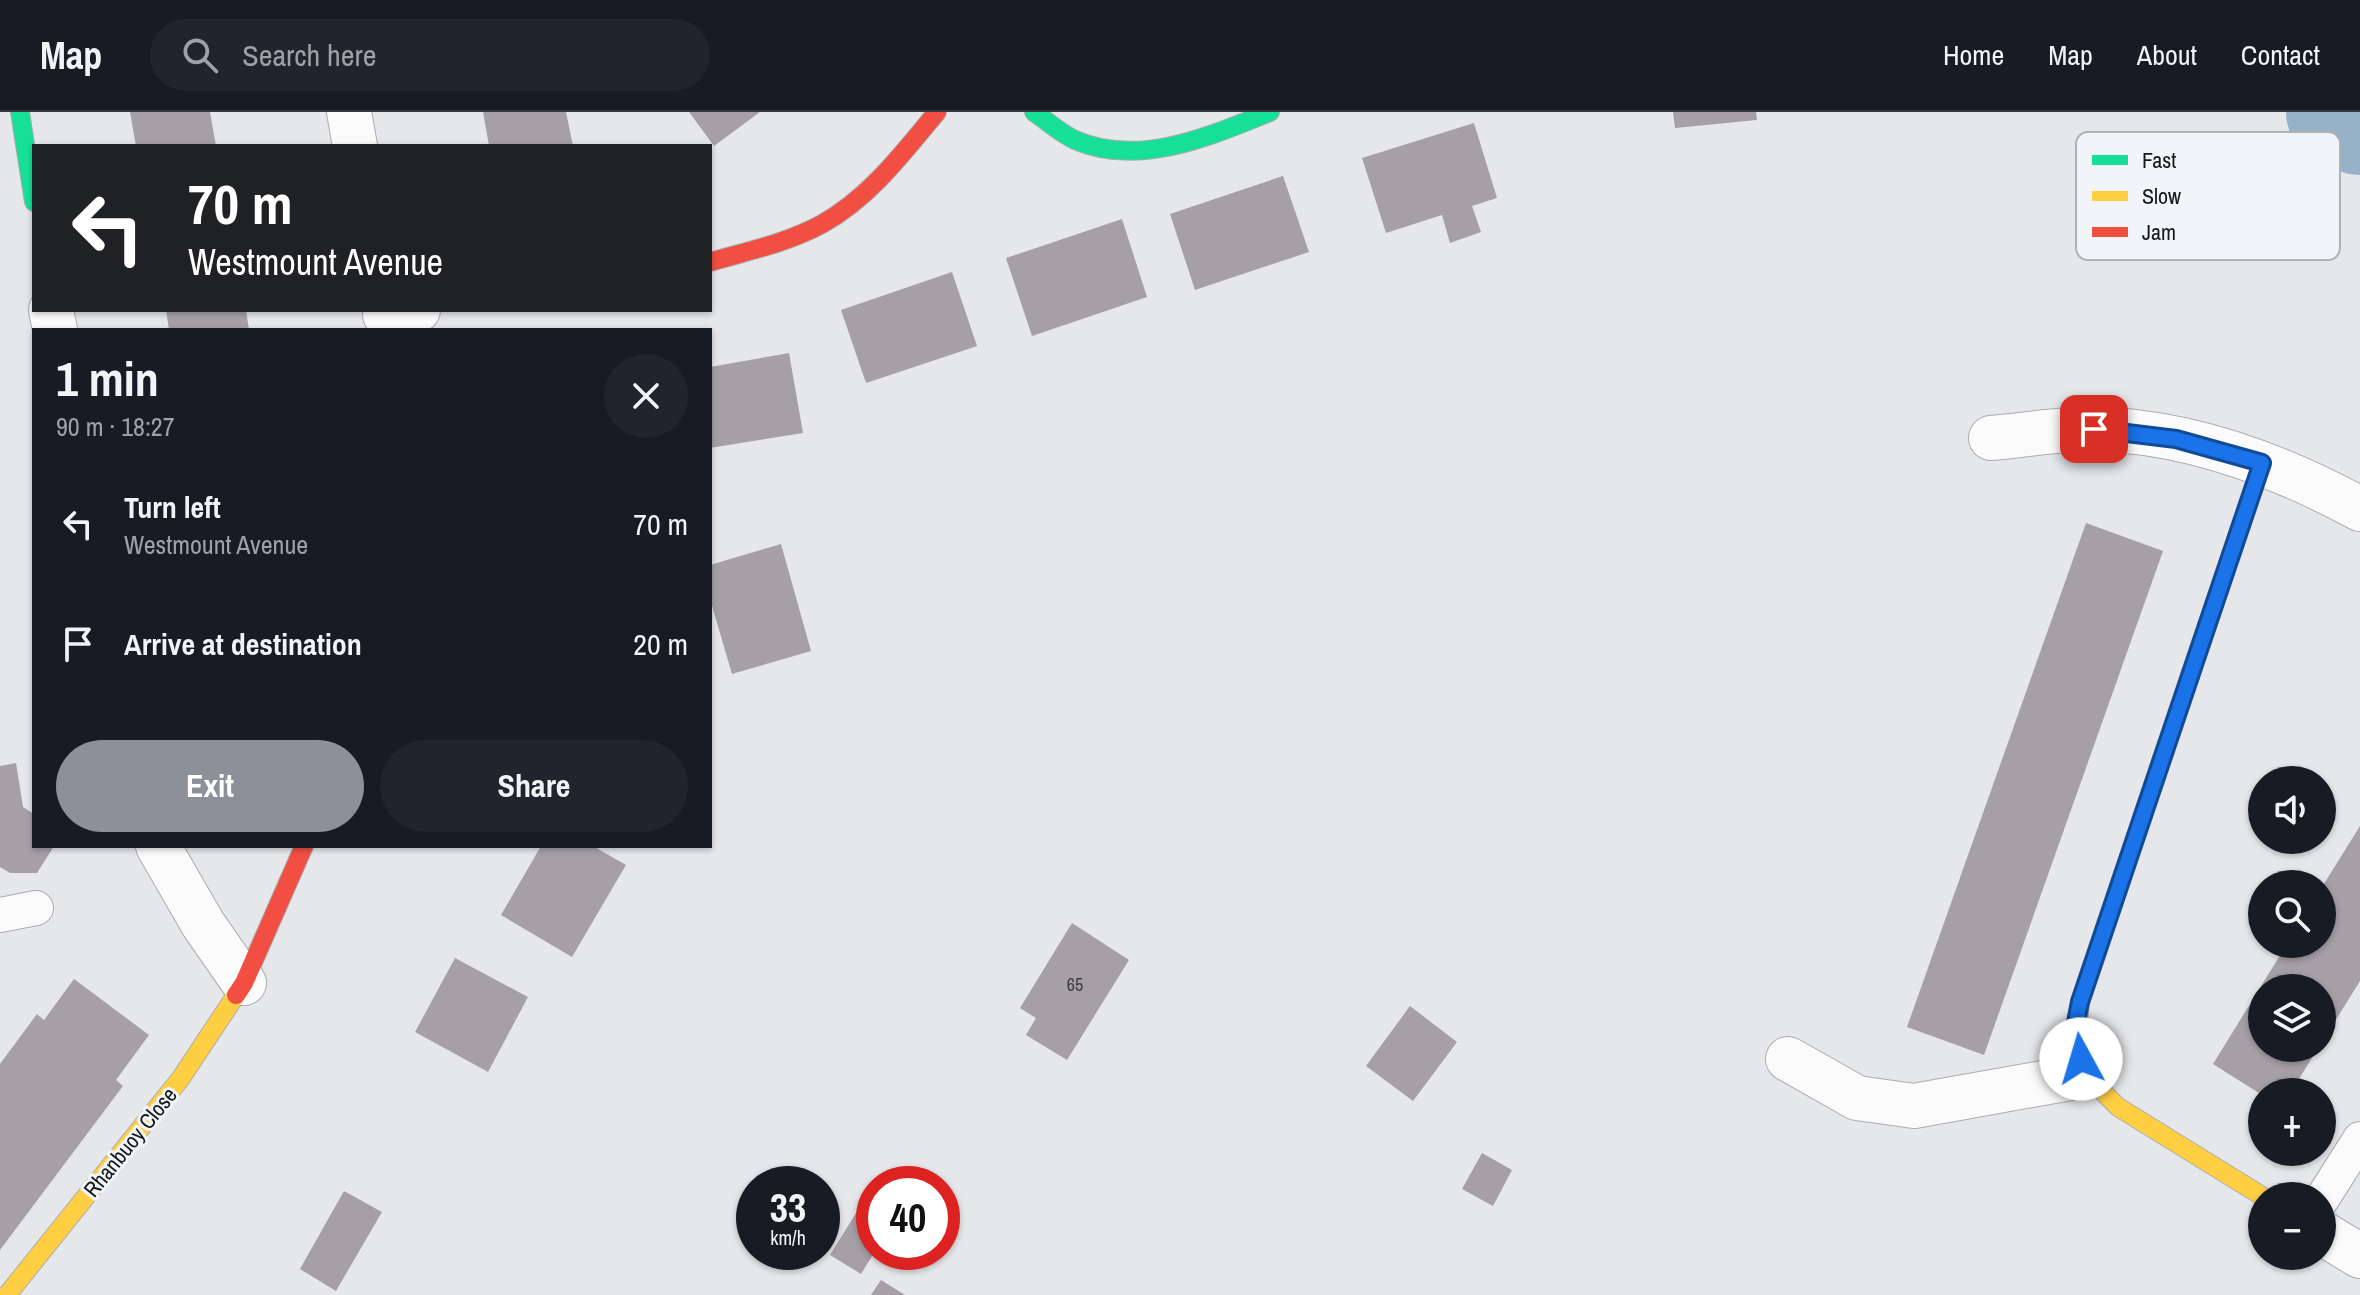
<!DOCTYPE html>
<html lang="en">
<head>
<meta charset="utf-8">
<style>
	:root { --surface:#171b24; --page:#20242c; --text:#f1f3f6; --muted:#9ea1a6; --line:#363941; --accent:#8c9099 }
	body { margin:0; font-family:"Archivo Narrow",sans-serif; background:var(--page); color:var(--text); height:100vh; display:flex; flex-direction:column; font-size:30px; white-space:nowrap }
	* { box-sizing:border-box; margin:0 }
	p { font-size:26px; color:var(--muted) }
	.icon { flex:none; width:44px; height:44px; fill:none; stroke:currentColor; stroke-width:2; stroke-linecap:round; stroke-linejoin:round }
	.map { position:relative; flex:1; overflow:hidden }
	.side { position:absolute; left:32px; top:216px; width:680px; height:520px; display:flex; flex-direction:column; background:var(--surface); border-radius:0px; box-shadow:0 2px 6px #0004 }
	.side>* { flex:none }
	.hud { position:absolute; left:32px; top:32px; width:680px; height:168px; border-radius:0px; box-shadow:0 2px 6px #0004; background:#202124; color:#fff; overflow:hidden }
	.fabs { position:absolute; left:2248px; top:654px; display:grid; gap:16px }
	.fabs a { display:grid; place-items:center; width:88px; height:88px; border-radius:50%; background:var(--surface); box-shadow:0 2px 6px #0004; font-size:40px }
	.speed { position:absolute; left:736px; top:1054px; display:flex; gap:16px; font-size:40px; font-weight:700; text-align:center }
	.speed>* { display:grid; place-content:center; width:104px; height:104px; border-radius:50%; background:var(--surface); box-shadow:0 2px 6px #0004; line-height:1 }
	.speed small { font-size:20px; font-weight:400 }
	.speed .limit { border:12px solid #d22; background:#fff; color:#111 }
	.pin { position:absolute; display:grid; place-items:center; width:68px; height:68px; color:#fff; margin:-34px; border-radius:16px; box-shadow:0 4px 12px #0006 }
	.me { position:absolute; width:88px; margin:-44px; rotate:354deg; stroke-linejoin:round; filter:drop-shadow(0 0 6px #0008) }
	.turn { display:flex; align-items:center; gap:28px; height:168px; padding:0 24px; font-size:36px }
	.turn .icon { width:104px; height:104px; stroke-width:2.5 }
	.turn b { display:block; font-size:56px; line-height:68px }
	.round { display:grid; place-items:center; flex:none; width:84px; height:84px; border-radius:42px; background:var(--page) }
	.headline { display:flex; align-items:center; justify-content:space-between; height:136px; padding:0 24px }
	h1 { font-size:48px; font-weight:700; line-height:60px }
	.action { display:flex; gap:16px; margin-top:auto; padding:16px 24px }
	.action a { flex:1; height:92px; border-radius:48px; background:var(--accent); color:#fff; font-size:32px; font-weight:700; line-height:92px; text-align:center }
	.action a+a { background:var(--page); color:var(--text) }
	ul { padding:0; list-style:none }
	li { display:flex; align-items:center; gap:24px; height:120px; padding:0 24px }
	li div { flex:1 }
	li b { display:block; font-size:30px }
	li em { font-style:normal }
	header { display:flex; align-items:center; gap:48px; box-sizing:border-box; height:112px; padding:0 40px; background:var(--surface); border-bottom:2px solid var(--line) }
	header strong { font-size:38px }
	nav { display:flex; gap:44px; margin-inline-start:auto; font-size:28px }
	.search { width:560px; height:72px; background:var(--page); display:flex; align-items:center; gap:20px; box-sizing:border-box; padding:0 28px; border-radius:44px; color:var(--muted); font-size:30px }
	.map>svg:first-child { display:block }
</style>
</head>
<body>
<header>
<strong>Map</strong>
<div class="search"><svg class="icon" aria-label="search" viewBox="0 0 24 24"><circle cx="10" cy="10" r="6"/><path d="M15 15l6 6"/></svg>Search here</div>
<nav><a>Home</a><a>Map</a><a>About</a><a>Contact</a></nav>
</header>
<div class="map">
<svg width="2360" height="1183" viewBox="0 0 2360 1183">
	<rect width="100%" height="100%" fill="#e5e7ea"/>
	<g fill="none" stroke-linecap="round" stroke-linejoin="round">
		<path stroke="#97b2c8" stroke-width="108" d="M 2340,0 L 2360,9"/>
	</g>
	<g fill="#a6a0a6">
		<path d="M 130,0 L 210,0 L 216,34 L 136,34 Z"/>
		<path d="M 483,0 L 566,0 L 573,34 L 489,34 Z"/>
		<path d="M 689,0 L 760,0 L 714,34 Z"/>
		<path d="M 1673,0 L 1756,0 L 1757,8 L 1675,16 Z"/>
		<path d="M 1474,11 L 1497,86 L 1472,94 L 1481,120 L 1450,131 L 1442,103 L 1386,121 L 1362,46 Z"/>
		<path d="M 1283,64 L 1309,140 L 1195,178 L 1170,102 Z"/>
		<path d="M 1122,107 L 1147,185 L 1032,224 L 1006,146 Z"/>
		<path d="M 952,160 L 977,234 L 866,271 L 841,198 Z"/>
		<path d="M 166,198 L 246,198 L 249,218 L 169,218 Z"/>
		<path d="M 789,241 L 803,321 L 710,336 L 710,255 Z"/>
		<path d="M 2086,411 L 2163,439 L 1984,943 L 1907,915 Z"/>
		<path d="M 781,432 L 811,539 L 732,562 L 710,487 L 710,453 Z"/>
		<path d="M 16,651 L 23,695 L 34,702 L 34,734 L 54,734 L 37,761 L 10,761 L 0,755 L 0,654 Z"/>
		<path d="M 2360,714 L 2360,869 L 2322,930 L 2322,876 L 2262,876 L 2262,936 L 2318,936 L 2291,980 L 2262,980 L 2262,983 L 2213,952 L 2287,832 L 2322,832 L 2322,775 Z"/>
		<path d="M 541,734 L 593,734 L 626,753 L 572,845 L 501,803 Z"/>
		<path d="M 1072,811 L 1129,848 L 1067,948 L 1026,923 L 1036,906 L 1020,896 Z"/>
		<path d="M 455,846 L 528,885 L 488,960 L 415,920 Z"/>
		<path d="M 74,867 L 149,923 L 116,968 L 123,974 L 0,1138 L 0,952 L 37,902 L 44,908 Z"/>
		<path d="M 1410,894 L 1457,930 L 1413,989 L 1366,954 Z"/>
		<path d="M 1482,1041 L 1512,1058 L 1493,1094 L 1462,1077 Z"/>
		<path d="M 344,1079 L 382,1100 L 336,1179 L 300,1157 Z"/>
		<path d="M 874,1080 L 874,1141 L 861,1162 L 830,1143 L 861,1093 L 865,1095 Z"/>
		<path d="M 881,1168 L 905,1183 L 871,1183 Z"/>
	</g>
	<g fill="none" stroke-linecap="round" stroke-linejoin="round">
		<defs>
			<g id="lane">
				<path d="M 0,803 L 36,796"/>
				<path d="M 2322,1087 L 2360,1027"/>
			</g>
			<g id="street">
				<path d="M 349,0 L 355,34"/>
				<path d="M 51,198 L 55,218"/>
				<path d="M 385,203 L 418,198"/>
				<path d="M 1991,326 C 2024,323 2060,317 2094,317 C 2188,319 2279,353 2360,397"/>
				<path d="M 158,734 L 203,812 L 244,871"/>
				<path d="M 1788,947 L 1857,986 L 1914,994 L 2087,963"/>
				<path d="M 2322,1121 L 2360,1144"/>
			</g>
			<g id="fast">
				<path d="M 20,0 L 34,90"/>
				<path d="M 1034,0 C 1047,9 1060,21 1075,28 C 1139,56 1210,24 1270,0"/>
			</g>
			<g id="slow">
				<path d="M 2148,688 L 2080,890 L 2077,922 L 2078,935 L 2088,960 L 2106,983 L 2118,995 L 2262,1084"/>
				<path d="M 7,1183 L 181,966 L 236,883"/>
			</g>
			<g id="jam">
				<path d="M 710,150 C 748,139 787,131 822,112 C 869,86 903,41 937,0"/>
				<path d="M 2148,688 L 2262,351"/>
				<path d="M 236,883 L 244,871 L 304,734"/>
			</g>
		</defs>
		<use href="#lane" stroke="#abadaf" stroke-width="36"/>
		<use href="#street" stroke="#abadaf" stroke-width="46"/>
		<use href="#fast" stroke="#abadaf" stroke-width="20"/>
		<use href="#slow" stroke="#abadaf" stroke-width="20"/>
		<use href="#jam" stroke="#abadaf" stroke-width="20"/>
		<use href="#lane" stroke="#fbfbfc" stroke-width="34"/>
		<use href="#street" stroke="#fbfbfc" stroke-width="44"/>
		<use href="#fast" stroke="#16e098" stroke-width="18"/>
		<use href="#slow" stroke="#ffcf43" stroke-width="18"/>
		<use href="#jam" stroke="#f24e42" stroke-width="18"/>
	</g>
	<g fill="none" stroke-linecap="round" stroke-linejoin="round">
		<defs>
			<path id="route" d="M 2081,947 L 2076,910 L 2080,890 L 2262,351 L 2176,327 L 2094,317"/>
		</defs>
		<use href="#route" stroke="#114b97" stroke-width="20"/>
		<use href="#route" stroke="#1a73e8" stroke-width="14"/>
	</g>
	<g text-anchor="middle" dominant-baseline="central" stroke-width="6" stroke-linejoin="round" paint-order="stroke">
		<g font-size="18" fill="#3a3a3c">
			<text x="1075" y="872">65</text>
		</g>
		<g font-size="22" fill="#161819" stroke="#f1f4f8">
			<text transform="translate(130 1030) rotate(-51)">Rhanbuoy Close</text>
		</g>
	</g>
	<rect x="2076" y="20" width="264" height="128" rx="12" fill="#f1f4f8" stroke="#afb2b5" stroke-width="2"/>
	<rect x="2092" y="43" width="36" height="10" fill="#16e098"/>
	<rect x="2092" y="79" width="36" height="10" fill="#ffcf43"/>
	<rect x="2092" y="115" width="36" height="10" fill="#f24e42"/>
	<g font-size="22" fill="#161819">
		<text x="2142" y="56">Fast</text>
		<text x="2142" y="92">Slow</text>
		<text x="2142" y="128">Jam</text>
	</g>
</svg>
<div class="fabs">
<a><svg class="icon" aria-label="sound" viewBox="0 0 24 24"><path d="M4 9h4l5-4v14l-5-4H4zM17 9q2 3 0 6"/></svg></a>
<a><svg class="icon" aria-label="search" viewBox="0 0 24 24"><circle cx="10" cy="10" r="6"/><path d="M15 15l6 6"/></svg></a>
<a><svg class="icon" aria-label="layers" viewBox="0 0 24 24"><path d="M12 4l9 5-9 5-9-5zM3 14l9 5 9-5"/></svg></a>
<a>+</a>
<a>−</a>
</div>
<div class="speed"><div>33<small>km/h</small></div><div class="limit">40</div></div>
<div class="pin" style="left:2094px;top:317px;background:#d93025"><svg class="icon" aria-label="arrive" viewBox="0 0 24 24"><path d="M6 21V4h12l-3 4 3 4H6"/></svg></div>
<svg class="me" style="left:2081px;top:947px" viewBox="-20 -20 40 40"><circle r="19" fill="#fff"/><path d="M0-13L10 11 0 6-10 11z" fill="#1a73e8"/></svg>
<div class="hud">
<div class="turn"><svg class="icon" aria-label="left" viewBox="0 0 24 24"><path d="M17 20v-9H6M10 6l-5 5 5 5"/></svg><div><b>70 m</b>Westmount Avenue</div></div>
</div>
<section class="side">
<div class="headline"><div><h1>1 min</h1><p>90 m · 18:27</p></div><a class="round"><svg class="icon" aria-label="close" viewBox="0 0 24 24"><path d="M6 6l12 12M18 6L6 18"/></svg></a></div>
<ul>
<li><svg class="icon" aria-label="left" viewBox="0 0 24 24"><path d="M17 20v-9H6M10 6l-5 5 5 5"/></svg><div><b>Turn left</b><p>Westmount Avenue</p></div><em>70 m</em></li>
<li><svg class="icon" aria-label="arrive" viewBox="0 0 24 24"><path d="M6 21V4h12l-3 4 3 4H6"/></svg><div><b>Arrive at destination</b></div><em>20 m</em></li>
</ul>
<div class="action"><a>Exit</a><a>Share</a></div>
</section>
</div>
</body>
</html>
